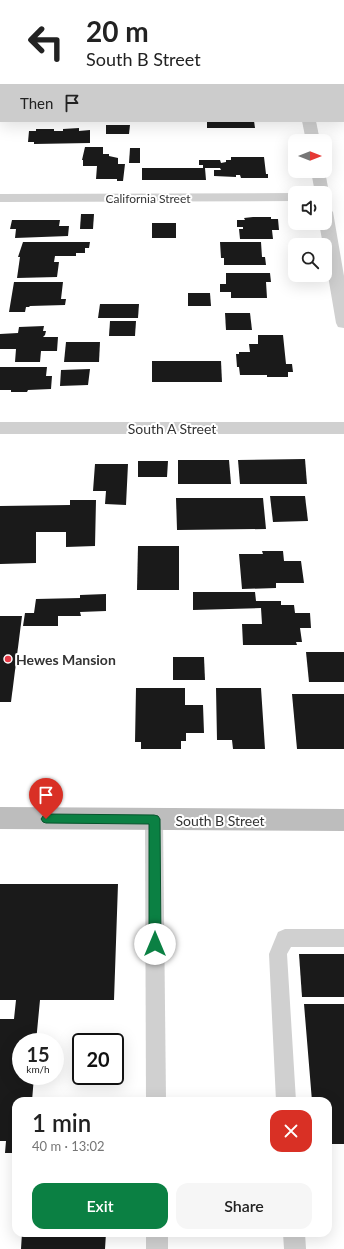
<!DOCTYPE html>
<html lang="en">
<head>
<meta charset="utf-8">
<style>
	:root { --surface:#fff; --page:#f6f6f6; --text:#222; --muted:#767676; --accent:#0b8043 }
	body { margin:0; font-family:Lato,sans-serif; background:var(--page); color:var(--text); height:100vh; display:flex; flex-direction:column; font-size:15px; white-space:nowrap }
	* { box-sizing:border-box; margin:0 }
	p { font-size:13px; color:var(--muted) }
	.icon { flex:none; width:22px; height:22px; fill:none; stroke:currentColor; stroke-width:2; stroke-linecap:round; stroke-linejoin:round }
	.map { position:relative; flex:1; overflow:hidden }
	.details { position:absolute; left:12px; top:1097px; width:320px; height:140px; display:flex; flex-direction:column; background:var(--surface); border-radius:12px; box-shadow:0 4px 16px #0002 }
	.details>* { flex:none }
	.guide { position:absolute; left:0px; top:0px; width:344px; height:122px; box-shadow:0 4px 16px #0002; background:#fff; color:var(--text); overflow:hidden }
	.needle { width:26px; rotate:90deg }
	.buttons { position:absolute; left:288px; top:134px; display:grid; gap:8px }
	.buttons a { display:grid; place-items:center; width:44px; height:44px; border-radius:8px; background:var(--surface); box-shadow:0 4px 16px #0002; font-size:20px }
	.speed { position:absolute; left:12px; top:1033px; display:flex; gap:8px; font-size:20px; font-weight:700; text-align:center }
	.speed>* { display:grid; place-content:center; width:52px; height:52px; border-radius:50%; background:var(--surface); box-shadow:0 4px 16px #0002; line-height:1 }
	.speed small { font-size:10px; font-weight:400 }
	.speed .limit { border:2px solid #111; border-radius:6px; background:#fff; color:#111 }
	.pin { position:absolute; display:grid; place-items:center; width:34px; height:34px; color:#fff; margin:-41px -17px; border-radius:50% 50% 50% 0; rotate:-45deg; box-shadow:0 0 4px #0007 }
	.pin .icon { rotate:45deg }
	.me { position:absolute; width:44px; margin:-22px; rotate:0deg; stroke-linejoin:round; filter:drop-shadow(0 0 3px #0008) }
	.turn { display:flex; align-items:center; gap:14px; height:84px; padding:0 20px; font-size:18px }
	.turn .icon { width:52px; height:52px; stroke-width:2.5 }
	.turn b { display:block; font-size:28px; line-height:34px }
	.then { display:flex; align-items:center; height:38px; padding:0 20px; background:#0003; gap:8px; font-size:15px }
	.round { display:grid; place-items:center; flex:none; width:42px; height:42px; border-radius:12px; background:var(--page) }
	.head { display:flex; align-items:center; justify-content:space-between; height:68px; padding:0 20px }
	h1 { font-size:24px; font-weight:600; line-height:30px }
	.button { display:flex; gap:8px; margin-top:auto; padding:8px 20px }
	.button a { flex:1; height:46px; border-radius:12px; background:var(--accent); color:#fff; font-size:16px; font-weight:600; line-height:46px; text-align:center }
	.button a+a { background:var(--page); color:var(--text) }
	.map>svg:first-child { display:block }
</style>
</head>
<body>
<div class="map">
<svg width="344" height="1249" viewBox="0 0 344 1249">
	<rect width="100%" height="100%" fill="#fff"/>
	<g fill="#1a1a1a">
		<path d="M 207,121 L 254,121 L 255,128 L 207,128 Z"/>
		<path d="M 106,125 L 130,125 L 129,134 L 106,134 Z"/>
		<path d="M 79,128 L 79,131 L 90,130 L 90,143 L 34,144 L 34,142 L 28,142 L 29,131 L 36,131 L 36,129 L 54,129 L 54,131 L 63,131 L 63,129 Z"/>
		<path d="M 85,147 L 103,147 L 103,154 L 109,154 L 109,156 L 118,158 L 118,164 L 125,164 L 123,181 L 117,181 L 117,179 L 96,179 L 97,166 L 83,166 L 83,160 L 82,160 Z"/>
		<path d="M 130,148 L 140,148 L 140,163 L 129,163 Z"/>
		<path d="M 231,157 L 264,157 L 266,174 L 268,174 L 268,178 L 241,178 L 240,175 L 236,175 L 236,177 L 214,176 L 214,170 L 221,170 L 220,168 L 205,168 L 206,180 L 142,180 L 142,168 L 203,168 L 203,165 L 199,165 L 199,160 L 220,160 L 221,163 L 226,162 L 226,160 L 231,160 Z"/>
		<path d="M 81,214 L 94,214 L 93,229 L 80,229 Z"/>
		<path d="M 253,217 L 271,217 L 271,219 L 278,219 L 279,230 L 272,230 L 273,239 L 240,239 L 239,229 L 243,229 L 243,227 L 237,227 L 237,220 L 245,220 L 244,218 Z"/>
		<path d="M 12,220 L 60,220 L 59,226 L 69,226 L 68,236 L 15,238 L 16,229 L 10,229 Z"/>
		<rect x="152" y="223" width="24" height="15"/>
		<path d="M 23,242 L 90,242 L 89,248 L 85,248 L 85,253 L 76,253 L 76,256 L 55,256 L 54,262 L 59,262 L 57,277 L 17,278 L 20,257 L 18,257 Z"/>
		<path d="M 220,242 L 261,242 L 262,257 L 265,257 L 266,265 L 224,265 L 224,258 L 221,258 Z"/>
		<path d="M 226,273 L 270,273 L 271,282 L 266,282 L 267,298 L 231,298 L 231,292 L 220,292 L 220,284 L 226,284 Z"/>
		<path d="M 14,282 L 63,282 L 61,299 L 66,299 L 65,305 L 30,306 L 29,307 L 26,307 L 25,312 L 9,312 Z"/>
		<path d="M 188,293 L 210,293 L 211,306 L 188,306 Z"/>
		<path d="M 100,304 L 139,304 L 138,318 L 98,318 Z"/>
		<path d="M 225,313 L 250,313 L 252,330 L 226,330 Z"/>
		<path d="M 110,321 L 136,321 L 135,336 L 109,336 Z"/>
		<path d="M 44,326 L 43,331 L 46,331 L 45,335 L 43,337 L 58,337 L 57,351 L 41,351 L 40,362 L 15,362 L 16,349 L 0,349 L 0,334 L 18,333 L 19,327 Z"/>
		<path d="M 258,335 L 283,335 L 286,364 L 292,364 L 293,372 L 288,372 L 288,377 L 267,377 L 267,375 L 240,375 L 239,367 L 237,367 L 236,354 L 239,354 L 239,352 L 250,352 L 249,344 L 258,344 Z"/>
		<path d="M 66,342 L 100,342 L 99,362 L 64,362 Z"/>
		<path d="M 152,361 L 221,361 L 222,382 L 152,382 Z"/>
		<path d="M 0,367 L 47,367 L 46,376 L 52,376 L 51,389 L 28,390 L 27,392 L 11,392 L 11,390 L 0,390 Z"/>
		<path d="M 90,369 L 88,385 L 60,386 L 61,370 Z"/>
		<path d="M 305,459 L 307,484 L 240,484 L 238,460 Z"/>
		<path d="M 178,460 L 229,460 L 231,484 L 178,484 Z"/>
		<path d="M 138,461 L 168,461 L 167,477 L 138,477 Z"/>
		<path d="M 95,464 L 128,464 L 126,505 L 105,504 L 106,491 L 93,491 Z"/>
		<path d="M 270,496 L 305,496 L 308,521 L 273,522 Z"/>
		<path d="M 176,498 L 263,498 L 266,529 L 177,530 Z"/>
		<path d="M 70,500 L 96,500 L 95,546 L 66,547 L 66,532 L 36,532 L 36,563 L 0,564 L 0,506 L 70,505 Z"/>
		<path d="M 138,546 L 179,546 L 179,590 L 137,590 Z"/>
		<path d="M 262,551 L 283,551 L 284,561 L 301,561 L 304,583 L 276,583 L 276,588 L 242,589 L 239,554 L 263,554 Z"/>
		<path d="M 193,592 L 255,592 L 256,601 L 281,601 L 281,605 L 294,605 L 295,613 L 310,613 L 311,628 L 300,628 L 302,642 L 296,642 L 297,645 L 243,645 L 242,624 L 262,624 L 261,608 L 193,610 Z"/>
		<path d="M 106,594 L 106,611 L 80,612 L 81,616 L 58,616 L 58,626 L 23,626 L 25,613 L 34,613 L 36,599 L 80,598 L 80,595 Z"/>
		<path d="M 0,616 L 22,616 L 11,702 L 0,702 Z"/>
		<path d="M 306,652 L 344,652 L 344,682 L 309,682 Z"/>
		<path d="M 173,657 L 204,657 L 205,680 L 173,680 Z"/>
		<path d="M 136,688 L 185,688 L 185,705 L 203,705 L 204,733 L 186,733 L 186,741 L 181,741 L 181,749 L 141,749 L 141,742 L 135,742 Z"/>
		<path d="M 216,688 L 261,688 L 265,749 L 233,749 L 232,740 L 217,740 Z"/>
		<path d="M 292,694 L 344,694 L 344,749 L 297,749 Z"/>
		<path d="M 0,884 L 118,884 L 114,1000 L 40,1000 L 36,1042 L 21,1042 L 21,1076 L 34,1076 L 32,1101 L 16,1101 L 16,1153 L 5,1153 L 6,1141 L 0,1141 L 0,1019 L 14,1019 L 16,1000 L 0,1000 Z"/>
		<path d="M 299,954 L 344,954 L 344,997 L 302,997 Z"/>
		<path d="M 304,1004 L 344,1004 L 344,1144 L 328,1144 L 328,1101 L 312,1101 Z"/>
		<path d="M 22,1233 L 106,1233 L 105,1249 L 21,1249 Z"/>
	</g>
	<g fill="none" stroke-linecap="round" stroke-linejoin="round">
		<g fill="#d0d0d0" fill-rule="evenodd">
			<path d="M 154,812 L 160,814 L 163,819 L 166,1101 L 146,1101 L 145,819 L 148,814 Z"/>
			<path d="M 285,929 L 344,929 L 344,947 L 291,947 L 287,954 L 296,1101 L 276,1101 L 269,954 L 278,932 Z"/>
			<rect x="146" y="1233" width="22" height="16"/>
			<path d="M 283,1233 L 305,1233 L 306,1249 L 284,1249 Z"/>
		</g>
		<g fill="#d0d0d0" fill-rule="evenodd">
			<rect x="283" y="0" width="12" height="1"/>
			<path d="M 302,121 L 316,121 L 320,141 L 306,141 Z"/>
			<path d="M 311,171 L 325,171 L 329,193 L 327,196 L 325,197 L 325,193 L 315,193 Z"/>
			<path d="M 295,193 L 295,201 L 0,202 L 0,194 L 295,193 L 297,193 Z"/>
			<path d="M 325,207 L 330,209 L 333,212 L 344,276 L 344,328 L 338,327 L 336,323 L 325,258 L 325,245 L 323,245 L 319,223 L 325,223 Z"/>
			<rect x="0" y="422" width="344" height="12"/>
		</g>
		<g fill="#bdbdbd" fill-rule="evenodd">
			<path d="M 0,2 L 1,2 L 0,14 Z"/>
			<rect x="343" y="40" width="1" height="8"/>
			<rect x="0" y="41" width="1" height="8"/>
			<path d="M 0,807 L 344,809 L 344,831 L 0,829 Z"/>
		</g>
	</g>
	<path fill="#0b8043" stroke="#07532c" d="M 46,814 L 154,815 L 158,816 L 160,819 L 161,944 L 159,948 L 155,950 L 151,948 L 149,944 L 149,824 L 46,823 L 43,822 L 41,819 L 43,816 Z"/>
	<circle fill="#e63946" stroke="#fff" stroke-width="1.5" cx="8" cy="659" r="4"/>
	<g text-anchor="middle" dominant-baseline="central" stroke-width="4" stroke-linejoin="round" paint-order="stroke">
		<g font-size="12" fill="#333" stroke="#fff">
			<text x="148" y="198">California Street</text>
		</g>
		<g font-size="14" fill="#333" stroke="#fff">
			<text x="172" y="428">South A Street</text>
			<text x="220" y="820">South B Street</text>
		</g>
		<g font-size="14" font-weight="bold" fill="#333" stroke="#fff" text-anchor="start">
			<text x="16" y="659">Hewes Mansion</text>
		</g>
	</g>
</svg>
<div class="buttons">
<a><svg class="needle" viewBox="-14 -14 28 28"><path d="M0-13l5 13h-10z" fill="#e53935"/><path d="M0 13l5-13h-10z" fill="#767676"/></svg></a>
<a><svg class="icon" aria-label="sound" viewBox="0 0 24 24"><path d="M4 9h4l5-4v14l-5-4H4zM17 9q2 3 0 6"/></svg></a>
<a><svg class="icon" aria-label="search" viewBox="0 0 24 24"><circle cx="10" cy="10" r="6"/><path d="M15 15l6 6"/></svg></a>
</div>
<div class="speed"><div>15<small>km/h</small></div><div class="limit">20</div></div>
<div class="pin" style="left:46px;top:819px;background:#d93025"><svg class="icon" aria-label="arrive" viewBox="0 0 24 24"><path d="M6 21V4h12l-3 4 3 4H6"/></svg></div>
<svg class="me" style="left:155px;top:944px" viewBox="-20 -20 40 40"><circle r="19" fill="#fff"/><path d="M0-13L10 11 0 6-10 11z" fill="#0b8043"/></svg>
<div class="guide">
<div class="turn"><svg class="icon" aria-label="left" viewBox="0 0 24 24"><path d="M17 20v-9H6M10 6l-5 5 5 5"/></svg><div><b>20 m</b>South B Street</div></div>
<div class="then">Then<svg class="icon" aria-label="arrive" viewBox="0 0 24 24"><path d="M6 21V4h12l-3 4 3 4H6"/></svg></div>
</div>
<section class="details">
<div class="head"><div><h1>1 min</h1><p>40 m · 13:02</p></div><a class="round" style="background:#d93025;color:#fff"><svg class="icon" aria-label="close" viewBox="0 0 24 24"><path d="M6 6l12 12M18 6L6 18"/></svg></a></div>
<div class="button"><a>Exit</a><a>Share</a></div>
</section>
</div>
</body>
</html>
